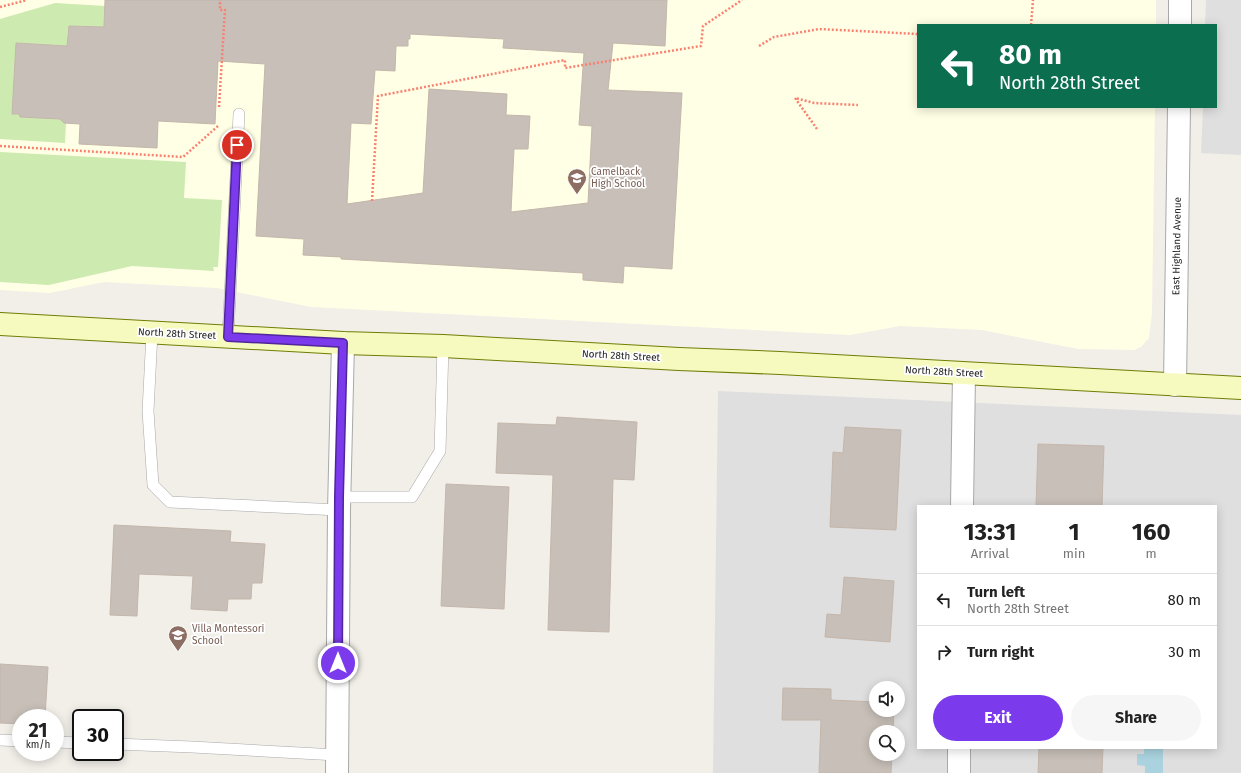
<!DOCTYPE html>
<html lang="en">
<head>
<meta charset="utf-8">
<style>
	:root { --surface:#fff; --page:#f6f6f6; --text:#222; --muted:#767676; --line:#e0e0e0; --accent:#7c3aed }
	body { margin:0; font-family:"Fira Sans",sans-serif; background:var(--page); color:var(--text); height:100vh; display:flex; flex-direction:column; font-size:15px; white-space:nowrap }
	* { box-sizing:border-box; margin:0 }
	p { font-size:13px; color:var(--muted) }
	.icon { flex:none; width:22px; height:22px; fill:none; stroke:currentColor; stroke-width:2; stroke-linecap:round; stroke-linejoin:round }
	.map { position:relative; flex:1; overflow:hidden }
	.panel { position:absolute; left:917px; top:505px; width:300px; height:244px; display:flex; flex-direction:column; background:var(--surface); border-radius:0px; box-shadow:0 2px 10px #0003 }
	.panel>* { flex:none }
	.guide { position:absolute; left:917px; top:24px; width:300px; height:84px; border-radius:0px; box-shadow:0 2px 10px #0003; background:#0b6e4f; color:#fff; overflow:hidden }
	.fabs { position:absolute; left:869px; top:681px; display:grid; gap:8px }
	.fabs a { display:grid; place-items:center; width:36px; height:36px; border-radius:50%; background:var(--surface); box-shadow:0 2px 10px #0003; font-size:20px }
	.speed { position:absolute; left:12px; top:709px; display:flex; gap:8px; font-size:20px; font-weight:700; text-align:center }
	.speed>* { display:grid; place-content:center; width:52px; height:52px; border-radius:50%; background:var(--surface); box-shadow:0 2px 10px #0003; line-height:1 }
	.speed small { font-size:10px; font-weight:400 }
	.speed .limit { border:2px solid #111; border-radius:6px; background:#fff; color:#111 }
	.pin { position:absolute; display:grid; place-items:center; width:34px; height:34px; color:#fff; margin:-17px; border:2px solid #fff; border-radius:50%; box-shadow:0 1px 4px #0007 }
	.me { position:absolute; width:44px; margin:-22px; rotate:0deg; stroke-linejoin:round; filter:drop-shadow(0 0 3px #0008) }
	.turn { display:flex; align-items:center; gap:14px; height:84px; padding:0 16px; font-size:18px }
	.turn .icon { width:52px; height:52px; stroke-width:2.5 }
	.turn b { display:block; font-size:28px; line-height:34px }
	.eta { display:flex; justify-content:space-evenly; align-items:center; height:68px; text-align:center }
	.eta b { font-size:24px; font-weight:700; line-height:28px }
	.primary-button { display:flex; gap:8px; margin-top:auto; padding:8px 16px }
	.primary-button a { flex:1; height:46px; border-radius:24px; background:var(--accent); color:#fff; font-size:16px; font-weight:700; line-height:46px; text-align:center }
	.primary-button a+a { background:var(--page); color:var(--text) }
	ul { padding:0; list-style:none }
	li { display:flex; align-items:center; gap:12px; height:52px; padding:0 16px; border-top:1px solid var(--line) }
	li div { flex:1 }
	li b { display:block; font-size:15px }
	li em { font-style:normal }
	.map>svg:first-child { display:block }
</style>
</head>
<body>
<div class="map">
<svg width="1241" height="773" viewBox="0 0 1241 773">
	<rect width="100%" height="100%" fill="#f2efe9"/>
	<g fill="#e0dfdf" fill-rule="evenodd">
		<path d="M 1206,0 L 1241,0 L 1241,155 L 1201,153 L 1203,107 L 1216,107 L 1216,25 L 1205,25 Z"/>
		<path d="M 718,391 L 1241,415 L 1241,773 L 713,773 ZM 918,506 L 1216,506 L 1216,748 L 918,748 ZM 876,688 L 898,688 L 898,710 L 876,710 ZM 876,732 L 898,732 L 898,754 L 876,754 Z"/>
	</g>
	<path fill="#ffffe5" d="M 0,0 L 1156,0 L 1156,25 L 918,25 L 918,107 L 1155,107 L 1152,313 L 1149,338 L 1141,347 L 1134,350 L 1078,349 L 982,330 L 900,326 L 850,335 L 311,307 L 217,288 L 104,282 L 50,293 L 0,290 Z"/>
	<g fill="#cdebb0">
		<path d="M 55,3 L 105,6 L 104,27 L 74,26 L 68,32 L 67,46 L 16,43 L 19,114 L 21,117 L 60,119 L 66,123 L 65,143 L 0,139 L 0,19 Z"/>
		<path d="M 0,152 L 186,162 L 184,198 L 222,200 L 218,267 L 213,267 L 214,271 L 132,266 L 49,285 L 0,282 Z"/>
	</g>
	<path fill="#aad3df" d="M 1144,748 L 1163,748 L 1163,773 L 1145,773 L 1145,766 L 1137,765 L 1137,754 L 1144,754 Z"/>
	<g fill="#c7bfb8" stroke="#c4b6ab" fill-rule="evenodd">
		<path d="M 105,0 L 667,0 L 665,46 L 613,43 L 608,90 L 682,93 L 672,269 L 624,266 L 623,283 L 583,280 L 583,273 L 341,259 L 341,257 L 303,255 L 304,239 L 256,236 L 265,64 L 218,61 L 215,124 L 158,121 L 157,148 L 79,144 L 80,124 L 64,123 L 60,119 L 20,117 L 19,114 L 12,114 L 16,43 L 67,46 L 69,26 L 104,27 ZM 410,34 L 504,39 L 503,48 L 584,53 L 579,125 L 592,126 L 588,203 L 511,212 L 514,149 L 528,149 L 530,116 L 506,115 L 507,94 L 429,89 L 423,193 L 347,204 L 351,123 L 371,124 L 375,70 L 395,71 L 396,46 L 408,46 L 408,39 L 410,39 Z"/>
		<path d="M 557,417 L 637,422 L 634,480 L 613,479 L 609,632 L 548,630 L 553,475 L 496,473 L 498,423 L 556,425 Z"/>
		<path d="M 845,427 L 901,430 L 896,530 L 830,527 L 833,452 L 843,453 Z"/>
		<path d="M 1038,444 L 1104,446 L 1102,506 L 1036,506 Z"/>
		<path d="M 446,484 L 509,487 L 504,609 L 441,606 Z"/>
		<path d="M 114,525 L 231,531 L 230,542 L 265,544 L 262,583 L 252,583 L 251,599 L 228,599 L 227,611 L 191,609 L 193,576 L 139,574 L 137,616 L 110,615 Z"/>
		<path d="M 844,577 L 894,581 L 890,642 L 825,637 L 827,614 L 841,615 Z"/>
		<path d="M 0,664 L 48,667 L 45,718 L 21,718 L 21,724 L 0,723 Z"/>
		<path d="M 783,688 L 831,689 L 831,700 L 876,702 L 876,710 L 894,710 L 893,732 L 876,732 L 876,754 L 892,754 L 891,773 L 819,773 L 821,720 L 782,720 Z"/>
		<path d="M 1039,748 L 1103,748 L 1102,773 L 1038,773 Z"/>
	</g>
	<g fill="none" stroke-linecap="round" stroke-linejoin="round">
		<defs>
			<g id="lane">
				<path d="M 152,333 L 148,411 L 153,485 L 170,502 L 339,510"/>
				<path d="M 228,337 L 239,114"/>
				<path d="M 339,497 L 412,497 L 440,451 L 443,346"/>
				<path d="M 0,740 L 21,741"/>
				<path d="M 55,742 L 81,743"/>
				<path d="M 115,744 L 192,747 L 337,755"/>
			</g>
			<g id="street">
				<path d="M 1180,25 L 1180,0"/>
				<path d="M 1175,385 L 1179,107"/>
				<path d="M 962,506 L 964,374"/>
				<path d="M 337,773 L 339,510 L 343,343"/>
				<path d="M 959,773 L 959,748"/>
			</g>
			<path id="secondary" d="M 0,324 L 343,343 L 443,346 L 679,359 L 780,363 L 1241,388"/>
		</defs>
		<use href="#lane" stroke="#a9a9a9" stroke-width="12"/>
		<use href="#street" stroke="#a9a9a9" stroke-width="24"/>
		<use href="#secondary" stroke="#707d05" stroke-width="24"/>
		<g stroke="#fa8072" stroke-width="2.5" stroke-dasharray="2 2" stroke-linecap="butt">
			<path d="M 0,7 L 27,0"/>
			<path d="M 1031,25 L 1033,0"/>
			<path d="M 759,46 L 774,37 L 819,29 L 918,34"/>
			<path d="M 219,107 L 225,10 L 220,10 L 220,0"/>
			<path d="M 817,129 L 795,98 L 814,103 L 858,105"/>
			<path d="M 0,146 L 183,157 L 218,126"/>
			<path d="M 372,201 L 378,96 L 565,60 L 565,68 L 701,46 L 703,26 L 742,0"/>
		</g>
		<use href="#lane" stroke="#fff" stroke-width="11"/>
		<use href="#street" stroke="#fff" stroke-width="22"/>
		<use href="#secondary" stroke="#f7fabf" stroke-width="22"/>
	</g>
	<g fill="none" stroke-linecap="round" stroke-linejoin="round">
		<defs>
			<path id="route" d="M 237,145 L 228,337 L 343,343 L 339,497 L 338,663"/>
		</defs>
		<use href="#route" stroke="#51269a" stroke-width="10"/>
		<use href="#route" stroke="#7c3aed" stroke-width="7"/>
	</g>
	<defs>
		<symbol id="school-pin" viewBox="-11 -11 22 30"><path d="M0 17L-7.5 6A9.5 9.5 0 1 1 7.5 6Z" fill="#8d6e63" stroke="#fff"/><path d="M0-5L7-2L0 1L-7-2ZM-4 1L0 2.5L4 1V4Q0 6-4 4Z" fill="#fff"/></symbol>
	</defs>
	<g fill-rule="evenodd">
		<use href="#school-pin" x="566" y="167" width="22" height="30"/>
		<use href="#school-pin" x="167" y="624" width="22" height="30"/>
	</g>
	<g text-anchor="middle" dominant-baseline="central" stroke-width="3.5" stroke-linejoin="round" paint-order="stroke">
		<g font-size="10" fill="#785e54" stroke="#fff" text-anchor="start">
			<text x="591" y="172">Camelback<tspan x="591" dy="12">High School</tspan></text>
			<text x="192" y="629">Villa Montessori<tspan x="192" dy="12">School</tspan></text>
		</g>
		<g font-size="10" fill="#222" stroke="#fff">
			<text transform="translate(1177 246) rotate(-89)">East Highland Avenue</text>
			<text transform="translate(177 334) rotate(3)">North 28th Street</text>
			<text transform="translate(621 356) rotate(3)">North 28th Street</text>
			<text transform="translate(944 372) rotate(3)">North 28th Street</text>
		</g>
	</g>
</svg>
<div class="fabs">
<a><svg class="icon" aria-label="sound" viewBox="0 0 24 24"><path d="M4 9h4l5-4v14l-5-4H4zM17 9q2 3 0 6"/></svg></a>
<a><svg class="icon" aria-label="search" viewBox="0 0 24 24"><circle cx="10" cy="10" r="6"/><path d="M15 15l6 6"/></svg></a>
</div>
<div class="speed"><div>21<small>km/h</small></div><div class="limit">30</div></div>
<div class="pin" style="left:237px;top:145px;background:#d93025"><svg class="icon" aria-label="arrive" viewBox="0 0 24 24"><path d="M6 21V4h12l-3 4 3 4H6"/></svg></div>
<svg class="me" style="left:338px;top:663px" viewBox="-20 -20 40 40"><circle r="17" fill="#7c3aed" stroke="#fff" stroke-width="3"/><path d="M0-11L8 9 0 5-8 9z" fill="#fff"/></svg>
<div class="guide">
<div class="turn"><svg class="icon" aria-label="left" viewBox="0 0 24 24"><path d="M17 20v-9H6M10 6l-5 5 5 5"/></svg><div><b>80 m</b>North 28th Street</div></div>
</div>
<section class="panel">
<div class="eta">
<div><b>13:31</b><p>Arrival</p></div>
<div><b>1</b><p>min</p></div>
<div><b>160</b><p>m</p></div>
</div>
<ul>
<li><svg class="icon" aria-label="left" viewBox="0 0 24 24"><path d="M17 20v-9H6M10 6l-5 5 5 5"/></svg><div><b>Turn left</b><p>North 28th Street</p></div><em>80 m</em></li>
<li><svg class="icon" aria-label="right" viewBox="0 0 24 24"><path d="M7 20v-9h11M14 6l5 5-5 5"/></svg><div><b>Turn right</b></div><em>30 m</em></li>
</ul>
<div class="primary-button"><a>Exit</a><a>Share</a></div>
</section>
</div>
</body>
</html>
